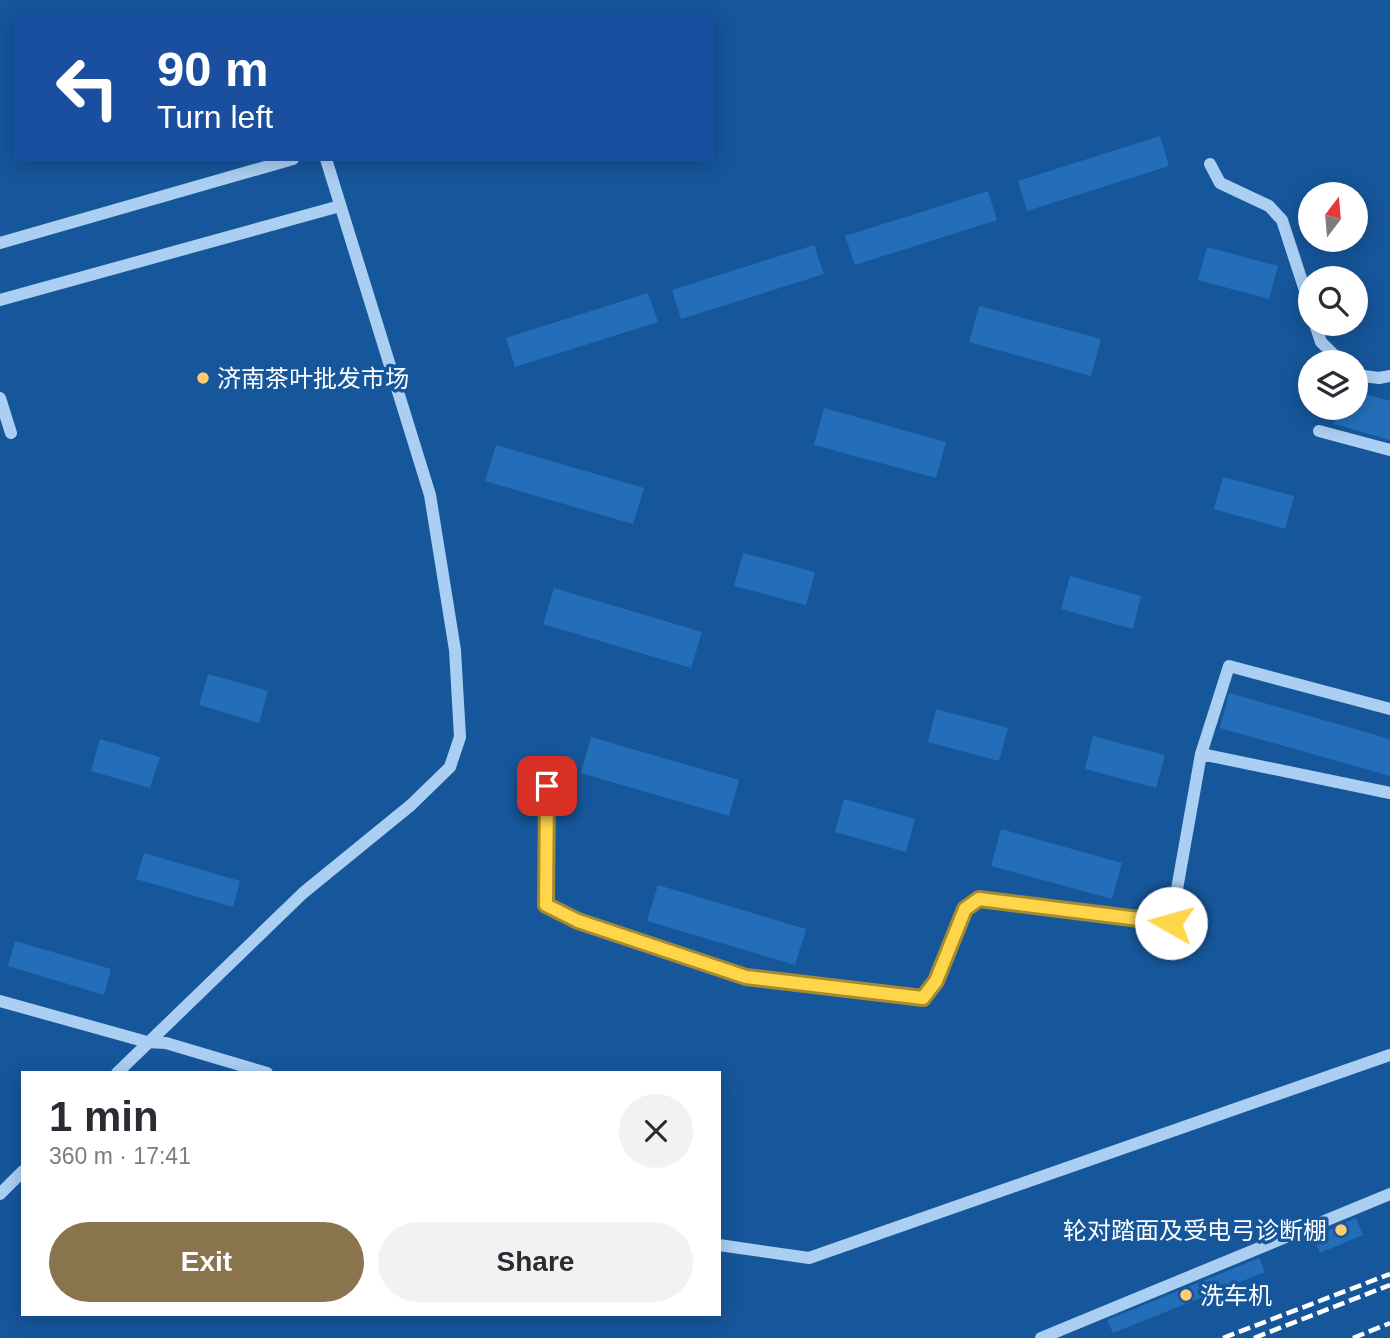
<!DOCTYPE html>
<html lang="en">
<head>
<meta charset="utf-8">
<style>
	:root { --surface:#fff; --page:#f2f2f3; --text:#2b2b33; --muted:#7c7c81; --accent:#8a744d }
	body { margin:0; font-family:Helvetica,"Noto Sans SC",sans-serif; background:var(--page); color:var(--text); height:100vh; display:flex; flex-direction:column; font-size:26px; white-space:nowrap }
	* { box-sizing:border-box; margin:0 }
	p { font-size:23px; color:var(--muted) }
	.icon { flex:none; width:38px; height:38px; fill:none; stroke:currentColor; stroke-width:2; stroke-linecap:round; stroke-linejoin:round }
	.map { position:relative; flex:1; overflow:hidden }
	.panel { position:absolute; left:21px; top:1071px; width:700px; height:245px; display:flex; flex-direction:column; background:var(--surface); border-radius:0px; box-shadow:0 4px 18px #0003 }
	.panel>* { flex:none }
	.hud { position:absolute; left:14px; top:14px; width:700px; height:147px; border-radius:0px; box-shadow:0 4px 18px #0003; background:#1a4fa0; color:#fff; overflow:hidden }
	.needle { width:46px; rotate:16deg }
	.buttons { position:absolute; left:1298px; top:182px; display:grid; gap:14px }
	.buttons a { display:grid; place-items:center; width:70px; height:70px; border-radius:50%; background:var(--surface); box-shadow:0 4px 18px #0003; font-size:35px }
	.pin { position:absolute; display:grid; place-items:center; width:60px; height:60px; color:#fff; margin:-30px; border-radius:14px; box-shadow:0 4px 10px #0006 }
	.me { position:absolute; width:77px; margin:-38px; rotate:277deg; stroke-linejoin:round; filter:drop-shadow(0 0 5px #0008) }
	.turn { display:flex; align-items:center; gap:24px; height:147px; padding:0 28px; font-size:32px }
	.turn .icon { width:91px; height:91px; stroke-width:2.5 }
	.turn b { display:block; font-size:49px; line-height:60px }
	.round { display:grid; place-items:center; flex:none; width:74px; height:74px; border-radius:37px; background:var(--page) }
	.overview { display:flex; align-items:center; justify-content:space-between; height:119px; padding:0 28px }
	h1 { font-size:42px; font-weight:700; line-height:52px }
	.action { display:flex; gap:14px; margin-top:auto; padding:14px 28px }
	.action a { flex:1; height:80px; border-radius:42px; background:var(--accent); color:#fff; font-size:28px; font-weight:700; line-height:80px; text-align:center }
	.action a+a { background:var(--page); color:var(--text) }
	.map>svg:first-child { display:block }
</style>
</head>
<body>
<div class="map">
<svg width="1390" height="1338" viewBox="0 0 1390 1338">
	<rect width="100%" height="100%" fill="#16569a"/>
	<g fill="#246eb9">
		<path d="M 1160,136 L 1169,166 L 1027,211 L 1018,181 Z"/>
		<path d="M 988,191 L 997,220 L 855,265 L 845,236 Z"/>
		<path d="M 814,245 L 824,274 L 681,319 L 672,290 Z"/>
		<path d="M 1207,247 L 1278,266 L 1269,299 L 1198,280 Z"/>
		<path d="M 648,293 L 658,322 L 515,367 L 506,338 Z"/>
		<path d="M 979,306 L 1101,339 L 1091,376 L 969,342 Z"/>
		<path d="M 1356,391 L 1390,401 L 1390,440 L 1334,424 L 1339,408 L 1356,408 Z"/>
		<path d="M 824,408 L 946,442 L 936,478 L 814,445 Z"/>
		<path d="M 496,445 L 644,488 L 633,524 L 485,481 Z"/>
		<path d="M 1223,477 L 1294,496 L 1285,529 L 1214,509 Z"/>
		<path d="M 743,553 L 815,572 L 806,605 L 734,586 Z"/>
		<path d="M 1070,576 L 1141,596 L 1133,629 L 1061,609 Z"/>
		<path d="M 554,588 L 702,632 L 691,668 L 543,624 Z"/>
		<path d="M 208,674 L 268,691 L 259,723 L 199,705 Z"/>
		<path d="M 1229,693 L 1390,739 L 1390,776 L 1220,728 Z"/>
		<path d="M 936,709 L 1008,728 L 999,761 L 928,742 Z"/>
		<path d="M 1093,736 L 1165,755 L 1156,788 L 1085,769 Z"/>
		<path d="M 591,737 L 739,780 L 729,816 L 581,773 Z"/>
		<path d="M 100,739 L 160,757 L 150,788 L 91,771 Z"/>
		<path d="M 844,799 L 915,819 L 906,852 L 835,832 Z"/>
		<path d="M 1001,829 L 1122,863 L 1112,899 L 991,866 Z"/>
		<path d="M 144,853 L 240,881 L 233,907 L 136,879 Z"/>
		<path d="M 658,885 L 806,929 L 795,965 L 647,921 Z"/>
		<path d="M 15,941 L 111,969 L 104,995 L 8,966 Z"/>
		<path d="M 1356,1218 L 1363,1235 L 1320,1253 L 1313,1237 Z"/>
		<path d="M 1259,1258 L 1265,1272 L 1113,1333 L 1107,1320 Z"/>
	</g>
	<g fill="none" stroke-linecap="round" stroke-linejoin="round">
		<g stroke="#abcff2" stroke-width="12">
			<path d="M 1210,164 L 1220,183 L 1269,206 L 1282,220 L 1311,309"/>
			<path d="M 0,243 L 293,159"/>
			<path d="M 0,300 L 340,206"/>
			<path d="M 1315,324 L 1321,342 L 1341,362"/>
			<path d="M 1356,375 L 1379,378 L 1390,376"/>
			<path d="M 0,398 L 11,433"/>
			<path d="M 1319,431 L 1390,450"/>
			<path d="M 1201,754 L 1229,666 L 1390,709"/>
			<path d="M 547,786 L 546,905 L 578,921 L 746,977 L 923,997 L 936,981 L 965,909 L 979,899 L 1171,923 L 1201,754 L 1390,793"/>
			<path d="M 0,1001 L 147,1042 L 166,1043 L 267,1073"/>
			<path d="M 117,1073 L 303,893 L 411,805 L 450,767 L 460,737 L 455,650 L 430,495 L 326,159"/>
			<path d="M 0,1194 L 23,1171"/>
			<path d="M 719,1245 L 809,1258 L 1390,1055"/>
			<path d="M 1041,1338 L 1390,1194"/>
		</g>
		<g stroke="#fff" stroke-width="4.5" stroke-dasharray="12 5" stroke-linecap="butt">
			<path d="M 1223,1338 L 1390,1274"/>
			<path d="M 1254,1338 L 1390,1285"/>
			<path d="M 1353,1338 L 1390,1323"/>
		</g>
	</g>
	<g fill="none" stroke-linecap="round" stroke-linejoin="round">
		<defs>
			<path id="route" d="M 547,786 L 546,905 L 578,921 L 746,977 L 923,998 L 936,981 L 965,909 L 979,899 L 1171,923"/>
		</defs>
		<use href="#route" stroke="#a68a30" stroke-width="18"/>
		<use href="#route" stroke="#ffd54a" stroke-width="12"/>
	</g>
	<g fill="#ffcd6c" stroke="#16569a" stroke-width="2.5">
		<circle cx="203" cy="378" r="7"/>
		<circle cx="1341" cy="1230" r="7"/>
		<circle cx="1186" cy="1295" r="7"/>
	</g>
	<g text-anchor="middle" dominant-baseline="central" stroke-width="7" stroke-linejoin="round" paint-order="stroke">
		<g font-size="24" fill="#fff" stroke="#16569a" text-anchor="start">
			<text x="217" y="378">济南茶叶批发市场</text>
			<text x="1327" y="1230" text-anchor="end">轮对踏面及受电弓诊断棚</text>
			<text x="1200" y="1295">洗车机</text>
		</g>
	</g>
</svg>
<div class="buttons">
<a><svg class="needle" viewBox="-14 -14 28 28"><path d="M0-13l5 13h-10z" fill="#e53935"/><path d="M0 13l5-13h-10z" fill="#7c7c81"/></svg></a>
<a><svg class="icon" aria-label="search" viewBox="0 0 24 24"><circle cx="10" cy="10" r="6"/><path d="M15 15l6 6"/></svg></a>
<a><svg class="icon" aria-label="layers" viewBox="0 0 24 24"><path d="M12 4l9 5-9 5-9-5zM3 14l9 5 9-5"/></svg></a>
</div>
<div class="pin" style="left:547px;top:786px;background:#d93025"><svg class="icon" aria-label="arrive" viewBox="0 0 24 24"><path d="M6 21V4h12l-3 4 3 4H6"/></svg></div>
<svg class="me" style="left:1171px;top:923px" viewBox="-20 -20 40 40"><circle r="19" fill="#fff"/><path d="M0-13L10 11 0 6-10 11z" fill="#ffd54a"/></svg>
<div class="hud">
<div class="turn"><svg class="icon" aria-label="left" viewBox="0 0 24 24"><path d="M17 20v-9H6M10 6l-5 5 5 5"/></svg><div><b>90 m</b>Turn left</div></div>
</div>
<section class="panel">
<div class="overview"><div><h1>1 min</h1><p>360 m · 17:41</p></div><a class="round"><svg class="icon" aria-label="close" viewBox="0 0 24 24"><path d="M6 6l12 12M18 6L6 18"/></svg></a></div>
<div class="action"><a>Exit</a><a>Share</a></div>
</section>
</div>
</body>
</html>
